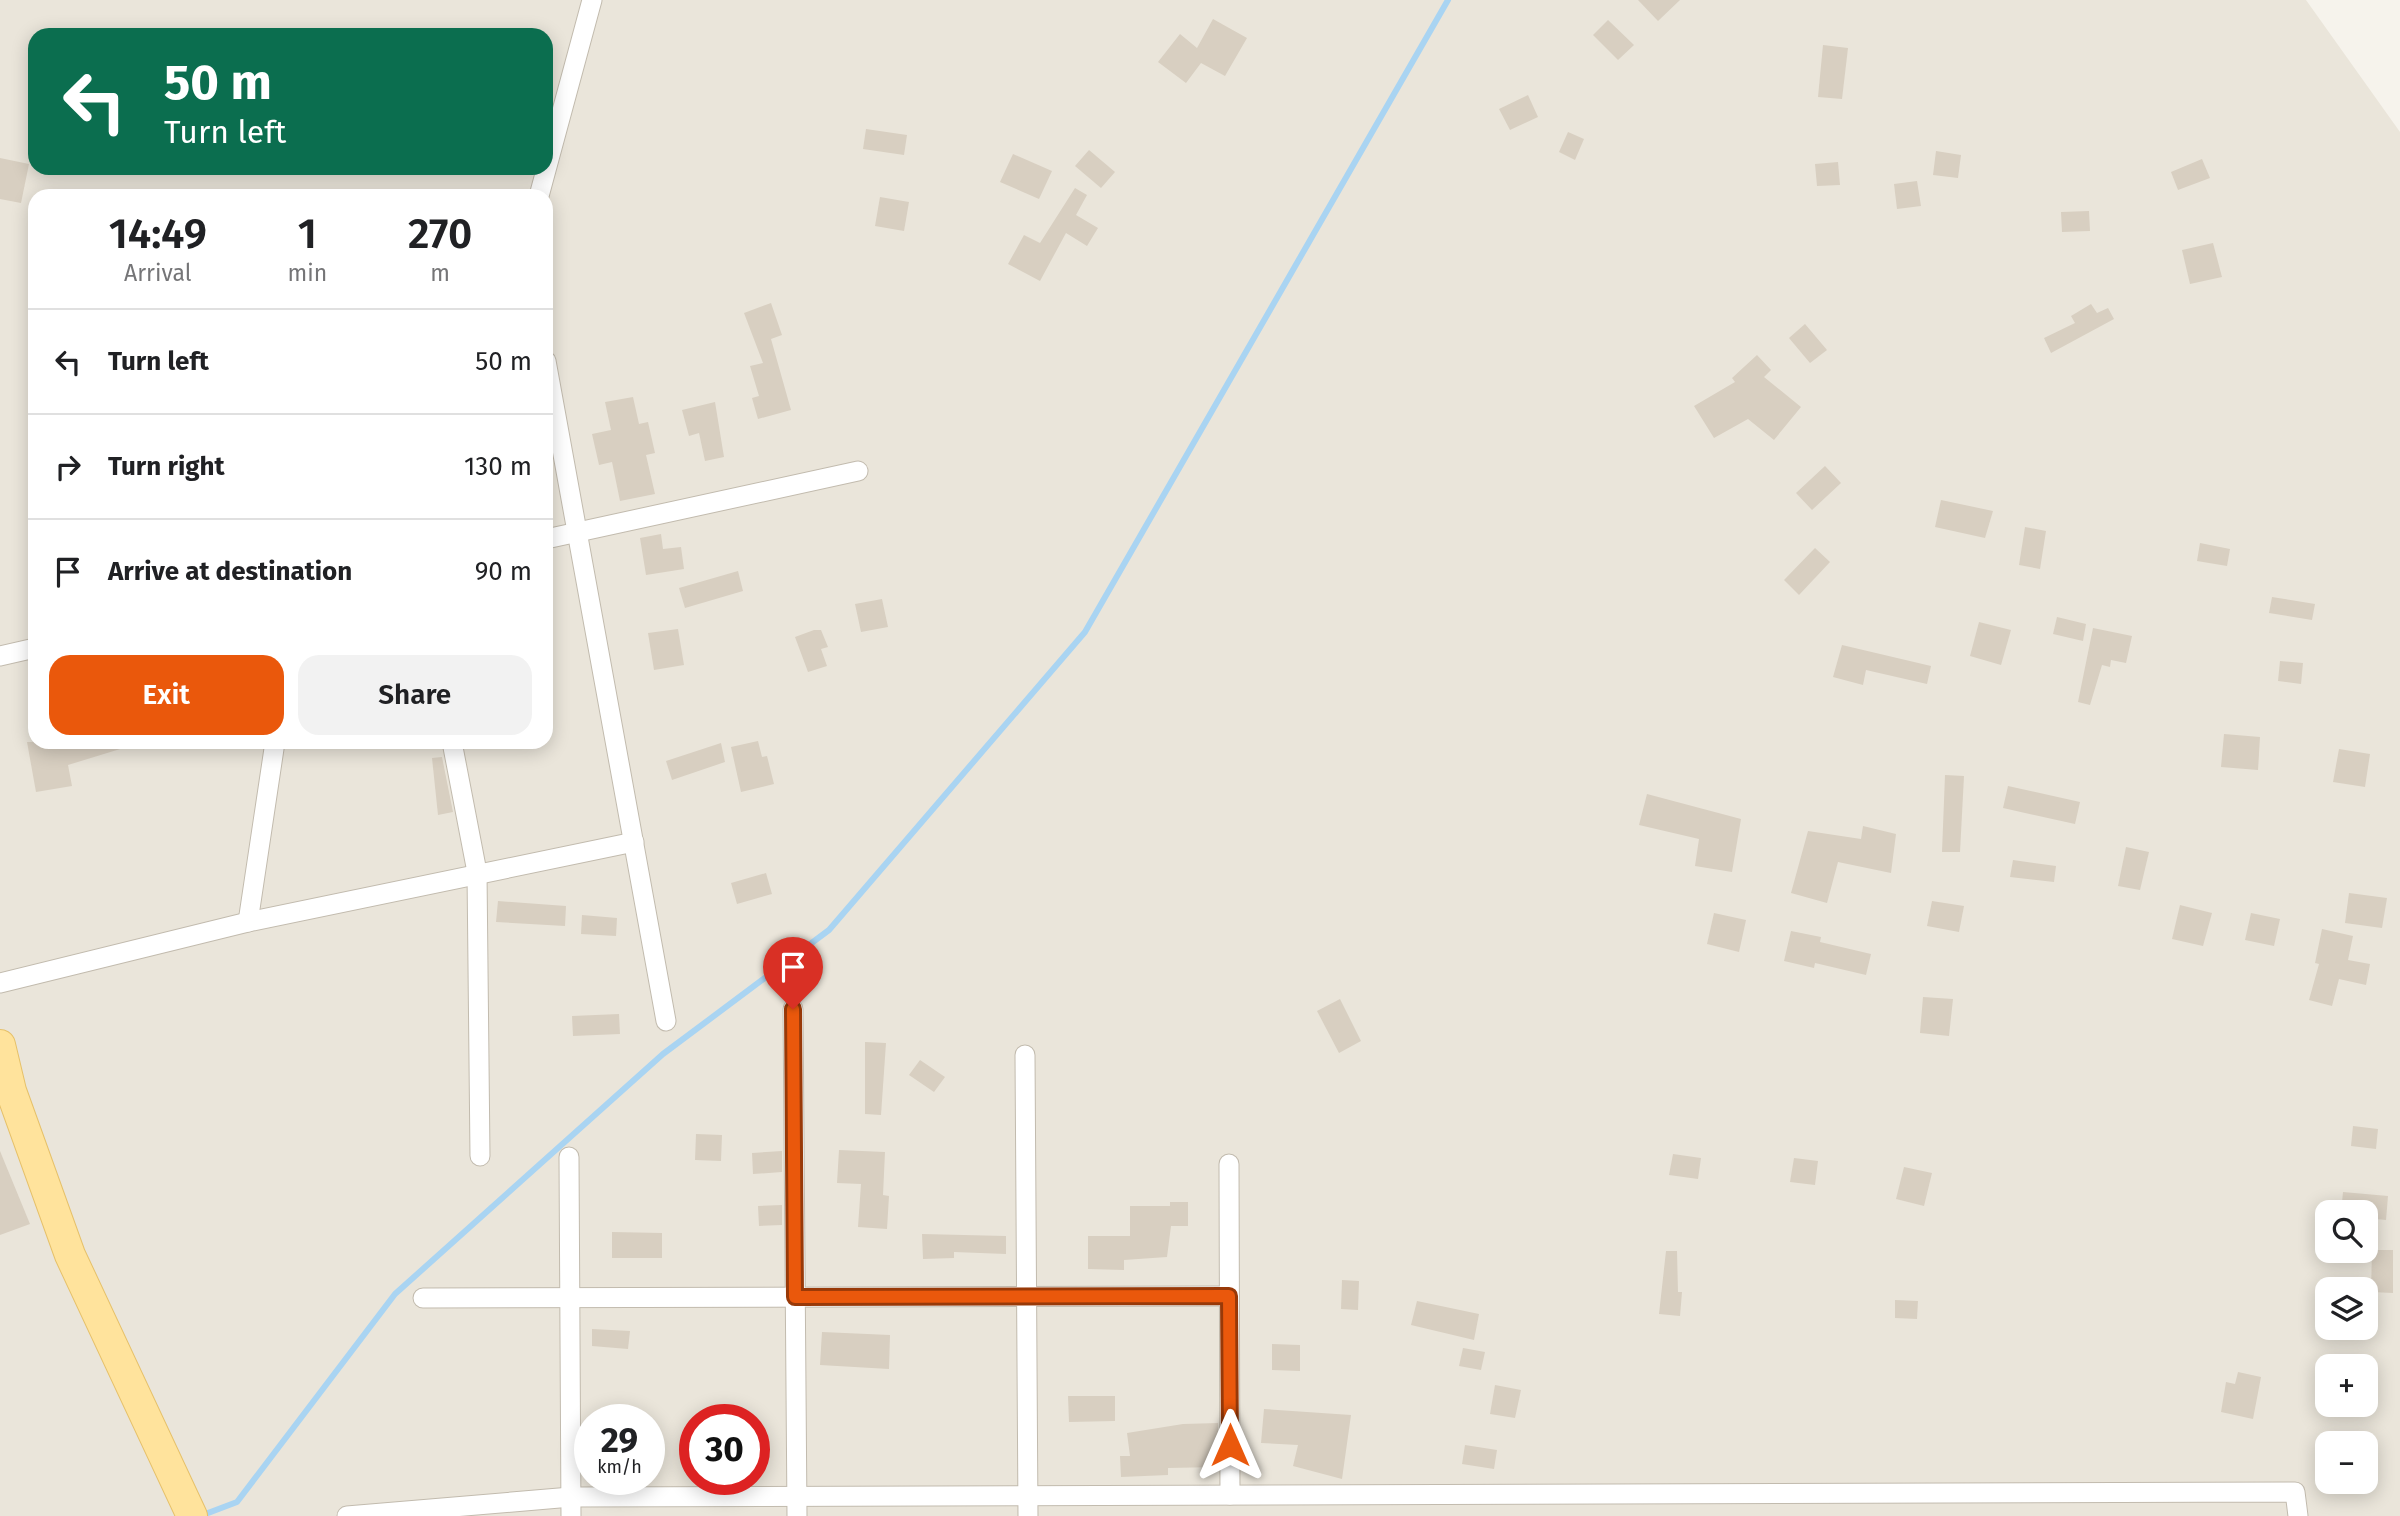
<!DOCTYPE html>
<html lang="en">
<head>
<meta charset="utf-8">
<style>
	:root { --surface:#fff; --page:#f2f2f2; --text:#202124; --muted:#757577; --line:#e0e0e0; --accent:#ea580c }
	body { margin:0; font-family:"Fira Sans",sans-serif; background:var(--page); color:var(--text); height:100vh; display:flex; flex-direction:column; font-size:26px; white-space:nowrap }
	* { box-sizing:border-box; margin:0 }
	p { font-size:23px; color:var(--muted) }
	.icon { flex:none; width:38px; height:38px; fill:none; stroke:currentColor; stroke-width:2; stroke-linecap:round; stroke-linejoin:round }
	.map { position:relative; flex:1; overflow:hidden }
	.side { position:absolute; left:28px; top:189px; width:525px; height:560px; display:flex; flex-direction:column; background:var(--surface); border-radius:21px; box-shadow:0 4px 18px #0003 }
	.side>* { flex:none }
	.hud { position:absolute; left:28px; top:28px; width:525px; height:147px; border-radius:21px; box-shadow:0 4px 18px #0003; background:#0b6e4f; color:#fff; overflow:hidden }
	.buttons { position:absolute; left:2315px; top:1200px; display:grid; gap:14px }
	.buttons a { display:grid; place-items:center; width:63px; height:63px; border-radius:14px; background:var(--surface); box-shadow:0 4px 18px #0003; font-size:35px }
	.speed { position:absolute; left:574px; top:1404px; display:flex; gap:14px; font-size:35px; font-weight:700; text-align:center }
	.speed>* { display:grid; place-content:center; width:91px; height:91px; border-radius:50%; background:var(--surface); box-shadow:0 4px 18px #0003; line-height:1 }
	.speed small { font-size:18px; font-weight:400 }
	.speed .limit { border:10px solid #d22; background:#fff; color:#111 }
	.pin { position:absolute; display:grid; place-items:center; width:60px; height:60px; color:#fff; margin:-72px -30px; border-radius:50% 50% 50% 0; rotate:-45deg; box-shadow:0 0 7px #0007 }
	.pin .icon { rotate:45deg }
	.me { position:absolute; width:77px; margin:-38px; rotate:0deg; stroke-linejoin:round; filter:drop-shadow(0 0 5px #0008) }
	.turn { display:flex; align-items:center; gap:24px; height:147px; padding:0 21px; font-size:32px }
	.turn .icon { width:91px; height:91px; stroke-width:2.5 }
	.turn b { display:block; font-size:49px; line-height:60px }
	.eta { display:flex; justify-content:space-evenly; align-items:center; height:119px; text-align:center }
	.eta b { font-size:42px; font-weight:600; line-height:49px }
	.button { display:flex; gap:14px; margin-top:auto; padding:14px 21px }
	.button a { flex:1; height:80px; border-radius:21px; background:var(--accent); color:#fff; font-size:28px; font-weight:600; line-height:80px; text-align:center }
	.button a+a { background:var(--page); color:var(--text) }
	ul { padding:0; list-style:none }
	li { display:flex; align-items:center; gap:21px; height:105px; padding:0 21px; border-top:2px solid var(--line) }
	li div { flex:1 }
	li b { display:block; font-size:26px }
	li em { font-style:normal }
	.map>svg:first-child { display:block }
</style>
</head>
<body>
<div class="map">
<svg width="2400" height="1516" viewBox="0 0 2400 1516">
	<rect width="100%" height="100%" fill="#f6f3ec"/>
	<path fill="#eae5da" fill-rule="evenodd" d="M 0,0 L 2306,0 L 2400,132 L 2400,1516 L 0,1516 ZM 35,35 L 546,35 L 546,168 L 35,168 ZM 35,196 L 546,196 L 546,742 L 35,742 ZM 2328,1213 L 2366,1213 L 2366,1251 L 2328,1251 ZM 2328,1290 L 2366,1290 L 2366,1328 L 2328,1328 ZM 2328,1367 L 2366,1367 L 2366,1405 L 2328,1405 ZM 590,1419 L 649,1419 L 649,1479 L 590,1479 ZM 695,1419 L 754,1419 L 754,1479 L 695,1479 ZM 2328,1444 L 2366,1444 L 2366,1482 L 2328,1482 Z"/>
	<g fill="none" stroke-linecap="round" stroke-linejoin="round">
		<path stroke="#a9d4f2" stroke-width="6" d="M 200,1516 L 237,1502 L 395,1294 L 663,1054 L 829,930 L 1085,632 L 1448,0"/>
	</g>
	<g fill="#d8cfc1">
		<path d="M 1638,0 L 1680,0 L 1658,21 Z"/>
		<path d="M 1213,19 L 1247,38 L 1225,76 L 1201,63 L 1186,83 L 1158,62 L 1180,34 L 1197,48 Z"/>
		<path d="M 1608,20 L 1634,45 L 1618,60 L 1593,35 Z"/>
		<path d="M 1823,45 L 1848,48 L 1842,99 L 1818,97 Z"/>
		<path d="M 1528,95 L 1538,117 L 1510,130 L 1499,109 Z"/>
		<path d="M 866,129 L 907,135 L 904,155 L 863,149 Z"/>
		<path d="M 1568,132 L 1584,139 L 1575,160 L 1559,152 Z"/>
		<path d="M 1089,150 L 1115,172 L 1101,188 L 1075,166 Z"/>
		<path d="M 1936,151 L 1961,155 L 1958,178 L 1933,175 Z"/>
		<path d="M 1013,154 L 1052,171 L 1039,199 L 1000,182 Z"/>
		<path d="M 0,158 L 29,164 L 21,203 L 0,199 Z"/>
		<path d="M 2202,159 L 2210,178 L 2178,190 L 2171,172 Z"/>
		<path d="M 1838,162 L 1840,185 L 1817,186 L 1815,164 Z"/>
		<path d="M 1917,181 L 1921,206 L 1897,209 L 1894,184 Z"/>
		<path d="M 1075,188 L 1087,195 L 1076,215 L 1098,228 L 1087,246 L 1066,233 L 1040,281 L 1008,264 L 1024,235 L 1040,243 Z"/>
		<path d="M 880,197 L 909,202 L 904,231 L 875,226 Z"/>
		<path d="M 2089,211 L 2090,231 L 2062,232 L 2061,212 Z"/>
		<path d="M 2213,243 L 2222,277 L 2190,284 L 2182,250 Z"/>
		<path d="M 771,303 L 782,335 L 771,339 L 791,410 L 758,419 L 752,398 L 759,396 L 750,366 L 763,363 L 744,313 Z"/>
		<path d="M 2091,304 L 2097,313 L 2108,308 L 2114,319 L 2051,353 L 2044,338 L 2075,323 L 2071,316 Z"/>
		<path d="M 1805,324 L 1827,350 L 1810,363 L 1789,338 Z"/>
		<path d="M 1757,355 L 1771,370 L 1764,377 L 1801,407 L 1774,440 L 1748,419 L 1714,438 L 1694,406 L 1735,382 L 1732,378 Z"/>
		<path d="M 633,397 L 639,424 L 648,422 L 655,453 L 646,455 L 655,494 L 620,501 L 612,462 L 599,465 L 592,434 L 611,430 L 605,402 Z"/>
		<path d="M 715,402 L 724,457 L 705,461 L 699,433 L 689,436 L 682,410 Z"/>
		<path d="M 1825,466 L 1841,483 L 1812,510 L 1796,493 Z"/>
		<path d="M 1941,500 L 1993,511 L 1985,538 L 1935,527 Z"/>
		<path d="M 2025,527 L 2046,531 L 2040,569 L 2019,565 Z"/>
		<path d="M 661,534 L 663,549 L 681,547 L 684,569 L 646,575 L 640,538 Z"/>
		<path d="M 2200,543 L 2230,549 L 2227,566 L 2197,561 Z"/>
		<path d="M 1815,548 L 1830,562 L 1799,595 L 1784,580 Z"/>
		<path d="M 738,571 L 743,591 L 685,608 L 679,588 Z"/>
		<path d="M 2272,597 L 2315,604 L 2312,620 L 2269,613 Z"/>
		<path d="M 882,599 L 888,627 L 861,632 L 855,604 Z"/>
		<path d="M 2057,617 L 2086,624 L 2083,641 L 2053,634 Z"/>
		<path d="M 1979,622 L 2011,630 L 2001,665 L 1970,656 Z"/>
		<path d="M 2093,628 L 2132,636 L 2126,663 L 2111,660 L 2110,667 L 2102,665 L 2090,705 L 2078,702 Z"/>
		<path d="M 678,629 L 684,665 L 654,670 L 648,633 Z"/>
		<path d="M 814,630 L 821,630 L 828,647 L 821,649 L 827,666 L 808,672 L 795,637 Z"/>
		<path d="M 1842,645 L 1931,666 L 1927,684 L 1866,670 L 1863,685 L 1833,677 Z"/>
		<path d="M 2280,661 L 2303,663 L 2301,684 L 2278,681 Z"/>
		<path d="M 2224,734 L 2260,737 L 2258,770 L 2221,767 Z"/>
		<path d="M 758,741 L 762,757 L 767,756 L 774,784 L 741,792 L 731,747 Z"/>
		<path d="M 27,742 L 130,742 L 130,746 L 68,765 L 72,786 L 36,792 Z"/>
		<path d="M 721,743 L 725,762 L 672,780 L 666,761 Z"/>
		<path d="M 2339,749 L 2370,754 L 2365,787 L 2333,782 Z"/>
		<path d="M 442,757 L 453,812 L 438,815 L 432,758 Z"/>
		<path d="M 1945,775 L 1964,776 L 1960,852 L 1942,852 Z"/>
		<path d="M 2008,786 L 2080,802 L 2075,824 L 2003,808 Z"/>
		<path d="M 1647,794 L 1741,819 L 1732,872 L 1695,866 L 1699,839 L 1639,825 Z"/>
		<path d="M 1863,826 L 1896,834 L 1891,873 L 1838,862 L 1827,903 L 1791,893 L 1808,831 L 1861,839 Z"/>
		<path d="M 2126,847 L 2149,852 L 2140,890 L 2118,886 Z"/>
		<path d="M 2013,860 L 2056,866 L 2054,882 L 2010,877 Z"/>
		<path d="M 766,873 L 772,894 L 737,904 L 731,883 Z"/>
		<path d="M 2349,893 L 2387,898 L 2382,928 L 2345,923 Z"/>
		<path d="M 498,901 L 566,906 L 565,926 L 496,922 Z"/>
		<path d="M 1932,901 L 1964,906 L 1959,932 L 1927,926 Z"/>
		<path d="M 2180,905 L 2212,913 L 2203,946 L 2172,939 Z"/>
		<path d="M 1714,913 L 1746,920 L 1739,952 L 1707,944 Z"/>
		<path d="M 2251,913 L 2280,919 L 2274,946 L 2245,940 Z"/>
		<path d="M 582,915 L 617,918 L 616,936 L 581,934 Z"/>
		<path d="M 2322,929 L 2353,936 L 2348,960 L 2370,964 L 2366,985 L 2339,979 L 2332,1006 L 2309,1000 L 2319,964 L 2315,963 Z"/>
		<path d="M 1791,931 L 1821,937 L 1820,942 L 1871,954 L 1866,975 L 1815,963 L 1814,968 L 1784,961 Z"/>
		<path d="M 1923,997 L 1953,999 L 1949,1036 L 1920,1033 Z"/>
		<path d="M 1340,999 L 1361,1041 L 1339,1053 L 1317,1011 Z"/>
		<path d="M 619,1014 L 620,1034 L 573,1036 L 572,1016 Z"/>
		<path d="M 865,1042 L 886,1043 L 881,1115 L 865,1114 Z"/>
		<path d="M 920,1060 L 945,1077 L 934,1092 L 909,1075 Z"/>
		<path d="M 2353,1126 L 2378,1129 L 2376,1149 L 2351,1146 Z"/>
		<path d="M 696,1134 L 722,1135 L 721,1161 L 695,1160 Z"/>
		<path d="M 839,1150 L 885,1152 L 883,1195 L 889,1196 L 887,1229 L 858,1227 L 861,1184 L 837,1183 Z"/>
		<path d="M 0,1151 L 30,1224 L 0,1235 Z"/>
		<path d="M 782,1151 L 782,1172 L 753,1174 L 752,1153 Z"/>
		<path d="M 1673,1154 L 1701,1158 L 1698,1179 L 1669,1175 Z"/>
		<path d="M 1794,1158 L 1818,1161 L 1815,1185 L 1790,1182 Z"/>
		<path d="M 1904,1167 L 1932,1173 L 1924,1206 L 1896,1199 Z"/>
		<path d="M 2343,1192 L 2388,1196 L 2386,1220 L 2366,1218 L 2366,1213 L 2341,1213 Z"/>
		<path d="M 1170,1202 L 1188,1202 L 1188,1226 L 1171,1226 L 1167,1257 L 1124,1260 L 1124,1270 L 1088,1269 L 1088,1236 L 1130,1236 L 1130,1206 L 1170,1206 Z"/>
		<path d="M 782,1205 L 782,1225 L 759,1226 L 758,1206 Z"/>
		<path d="M 612,1232 L 662,1233 L 662,1258 L 612,1258 Z"/>
		<path d="M 922,1234 L 1006,1236 L 1006,1254 L 954,1252 L 954,1258 L 923,1259 Z"/>
		<path d="M 2372,1250 L 2393,1250 L 2393,1293 L 2371,1292 Z"/>
		<path d="M 1666,1251 L 1677,1251 L 1678,1292 L 1682,1292 L 1680,1316 L 1659,1314 Z"/>
		<path d="M 1342,1280 L 1359,1281 L 1358,1310 L 1341,1309 Z"/>
		<path d="M 1895,1300 L 1918,1301 L 1917,1319 L 1895,1318 Z"/>
		<path d="M 1417,1301 L 1479,1314 L 1474,1340 L 1411,1325 Z"/>
		<path d="M 592,1329 L 630,1331 L 628,1349 L 592,1346 Z"/>
		<path d="M 822,1332 L 890,1335 L 889,1369 L 820,1365 Z"/>
		<path d="M 1272,1344 L 1300,1345 L 1300,1371 L 1272,1370 Z"/>
		<path d="M 1463,1348 L 1485,1352 L 1481,1370 L 1459,1366 Z"/>
		<path d="M 2238,1372 L 2261,1377 L 2253,1419 L 2221,1412 L 2226,1382 L 2235,1384 Z"/>
		<path d="M 1495,1385 L 1521,1390 L 1515,1418 L 1490,1414 Z"/>
		<path d="M 1068,1396 L 1115,1396 L 1115,1421 L 1069,1422 Z"/>
		<path d="M 1264,1409 L 1351,1415 L 1342,1479 L 1293,1466 L 1298,1445 L 1261,1443 Z"/>
		<path d="M 1218,1423 L 1218,1467 L 1168,1468 L 1168,1475 L 1121,1477 L 1120,1456 L 1130,1456 L 1127,1433 L 1183,1424 Z"/>
		<path d="M 1465,1445 L 1497,1450 L 1494,1469 L 1462,1464 Z"/>
	</g>
	<g fill="none" stroke-linecap="round" stroke-linejoin="round">
		<defs>
			<g id="minor">
				<path d="M 539,196 L 592,0"/>
				<path d="M 546,361 L 666,1021"/>
				<path d="M 546,539 L 858,471"/>
				<path d="M 0,656 L 35,648"/>
				<path d="M 452,742 L 477,872 L 480,1156"/>
				<path d="M 248,922 L 275,742"/>
				<path d="M 0,983 L 248,922 L 634,842"/>
				<path d="M 793,1009 L 797,1516"/>
				<path d="M 1025,1055 L 1028,1516"/>
				<path d="M 569,1157 L 571,1516"/>
				<path d="M 1229,1164 L 1230,1495"/>
				<path d="M 423,1298 L 1229,1296"/>
				<path d="M 347,1516 L 571,1497 L 2295,1492 L 2298,1516"/>
			</g>
			<path id="primary" d="M 0,1045 L 11,1091 L 70,1255 L 192,1516"/>
		</defs>
		<use href="#minor" stroke="#c2bbae" stroke-width="21"/>
		<use href="#primary" stroke="#e6c16a" stroke-width="32"/>
		<use href="#minor" stroke="#fff" stroke-width="19"/>
		<use href="#primary" stroke="#ffe39c" stroke-width="30"/>
	</g>
	<g fill="none" stroke-linecap="round" stroke-linejoin="round">
		<defs>
			<path id="route" d="M 793,1009 L 795,1297 L 1229,1296 L 1230,1445"/>
		</defs>
		<use href="#route" stroke="#983908" stroke-width="18"/>
		<use href="#route" stroke="#ea580c" stroke-width="12"/>
	</g>
</svg>
<div class="buttons">
<a><svg class="icon" aria-label="search" viewBox="0 0 24 24"><circle cx="10" cy="10" r="6"/><path d="M15 15l6 6"/></svg></a>
<a><svg class="icon" aria-label="layers" viewBox="0 0 24 24"><path d="M12 4l9 5-9 5-9-5zM3 14l9 5 9-5"/></svg></a>
<a>+</a>
<a>−</a>
</div>
<div class="speed"><div>29<small>km/h</small></div><div class="limit">30</div></div>
<div class="pin" style="left:793px;top:1009px;background:#d93025"><svg class="icon" aria-label="arrive" viewBox="0 0 24 24"><path d="M6 21V4h12l-3 4 3 4H6"/></svg></div>
<svg class="me" style="left:1230px;top:1445px" viewBox="-20 -20 40 40"><path d="M0-17L14 15 0 8-14 15z" fill="#ea580c" stroke="#fff" stroke-width="4"/></svg>
<div class="hud">
<div class="turn"><svg class="icon" aria-label="left" viewBox="0 0 24 24"><path d="M17 20v-9H6M10 6l-5 5 5 5"/></svg><div><b>50 m</b>Turn left</div></div>
</div>
<section class="side">
<div class="eta">
<div><b>14:49</b><p>Arrival</p></div>
<div><b>1</b><p>min</p></div>
<div><b>270</b><p>m</p></div>
</div>
<ul>
<li><svg class="icon" aria-label="left" viewBox="0 0 24 24"><path d="M17 20v-9H6M10 6l-5 5 5 5"/></svg><div><b>Turn left</b></div><em>50 m</em></li>
<li><svg class="icon" aria-label="right" viewBox="0 0 24 24"><path d="M7 20v-9h11M14 6l5 5-5 5"/></svg><div><b>Turn right</b></div><em>130 m</em></li>
<li><svg class="icon" aria-label="arrive" viewBox="0 0 24 24"><path d="M6 21V4h12l-3 4 3 4H6"/></svg><div><b>Arrive at destination</b></div><em>90 m</em></li>
</ul>
<div class="button"><a>Exit</a><a>Share</a></div>
</section>
</div>
</body>
</html>
